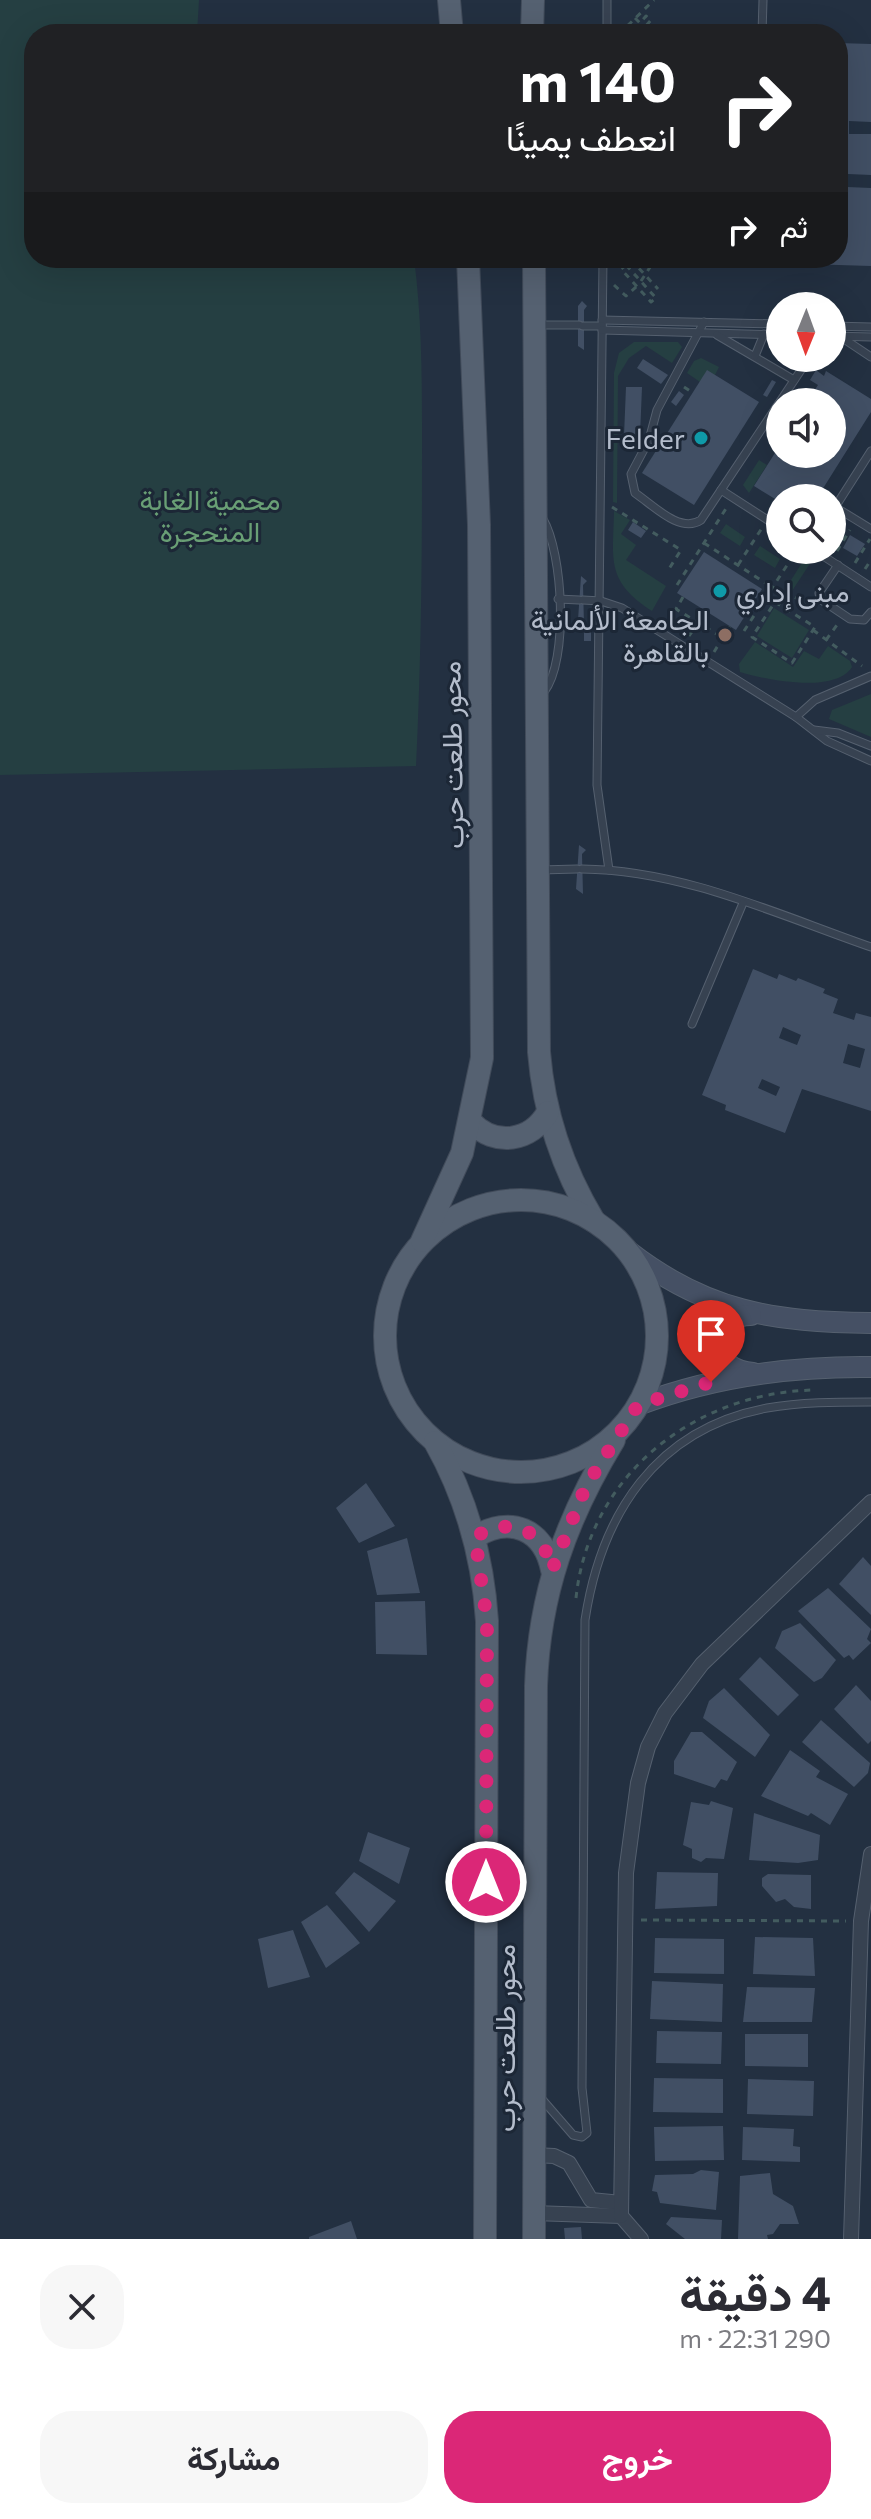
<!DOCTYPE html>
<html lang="ar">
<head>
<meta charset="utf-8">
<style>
	:root { --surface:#fff; --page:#f7f7f7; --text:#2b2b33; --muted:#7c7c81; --accent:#db2777 }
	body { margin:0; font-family:Commissioner,Vazirmatn,sans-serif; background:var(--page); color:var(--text); direction:rtl; height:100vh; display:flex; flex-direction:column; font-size:30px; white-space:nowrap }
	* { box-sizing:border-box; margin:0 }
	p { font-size:26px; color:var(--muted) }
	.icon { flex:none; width:44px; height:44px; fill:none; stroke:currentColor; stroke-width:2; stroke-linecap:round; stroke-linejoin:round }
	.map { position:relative; height:2239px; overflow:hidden; direction:ltr }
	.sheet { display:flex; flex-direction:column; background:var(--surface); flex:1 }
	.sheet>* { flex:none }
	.hud { position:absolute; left:24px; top:24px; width:824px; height:244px; border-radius:32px; box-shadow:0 8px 32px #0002; direction:rtl; background:#202124; color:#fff; overflow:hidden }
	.needle { width:52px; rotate:181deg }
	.tools { position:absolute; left:766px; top:292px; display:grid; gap:16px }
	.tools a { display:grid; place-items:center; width:80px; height:80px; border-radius:50%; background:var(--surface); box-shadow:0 8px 32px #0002; font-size:40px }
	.pin { position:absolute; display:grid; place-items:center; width:68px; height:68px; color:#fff; margin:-82px -34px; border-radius:50% 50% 50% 0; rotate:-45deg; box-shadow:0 0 8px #0007 }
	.pin .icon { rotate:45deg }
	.me { position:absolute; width:88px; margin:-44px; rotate:0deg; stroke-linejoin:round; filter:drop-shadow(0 0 6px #0008) }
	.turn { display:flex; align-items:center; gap:28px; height:168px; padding:0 40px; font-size:36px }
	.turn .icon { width:104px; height:104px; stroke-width:2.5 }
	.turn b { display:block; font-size:56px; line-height:68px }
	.then { display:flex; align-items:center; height:76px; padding:0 40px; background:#0003; gap:16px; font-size:30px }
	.round { display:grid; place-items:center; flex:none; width:84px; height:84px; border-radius:32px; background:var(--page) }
	.head { display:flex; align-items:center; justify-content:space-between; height:136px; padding:0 40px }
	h1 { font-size:48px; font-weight:700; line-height:60px }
	.button { display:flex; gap:16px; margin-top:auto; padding:16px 40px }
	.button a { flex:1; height:92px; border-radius:32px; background:var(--accent); color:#fff; font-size:32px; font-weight:700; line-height:92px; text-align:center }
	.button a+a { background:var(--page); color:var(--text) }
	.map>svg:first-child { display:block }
</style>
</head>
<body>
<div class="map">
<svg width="871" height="2239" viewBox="0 0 871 2239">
	<rect width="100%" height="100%" fill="#233041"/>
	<g fill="#253f42">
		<path d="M 0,0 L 199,0 L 197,34 L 34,34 L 34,258 L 414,258 C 423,327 422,397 422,466 C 422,567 421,666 416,766 L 0,775 Z"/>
		<path d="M 634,342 L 678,342 L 682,347 L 672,363 L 646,346 L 629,358 L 618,376 L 617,503 L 613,502 L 614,373 L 619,353 Z"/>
		<path d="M 701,358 L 719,367 L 715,375 L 700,382 L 687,373 L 694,361 Z"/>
		<path d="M 759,460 L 767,465 L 749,493 L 743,485 Z"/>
		<path d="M 614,511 L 630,520 L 621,534 L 636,545 L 626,560 L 666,586 L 652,611 C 606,581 613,561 614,511 Z"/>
		<path d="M 726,524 L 745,537 L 740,546 L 720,533 Z"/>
		<path d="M 760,546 L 780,559 L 775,568 L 754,555 Z"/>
		<path d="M 805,558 L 811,562 L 792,591 L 786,588 Z"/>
		<path d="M 774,608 L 809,630 L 792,658 L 757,636 Z"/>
		<path d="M 755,642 L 793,667 L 804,651 L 819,659 L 828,646 L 850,661 L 852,667 C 835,694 766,680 740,672 L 739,664 Z"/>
		<path d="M 871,694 L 871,737 L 829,719 L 832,710 Z"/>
	</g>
	<g fill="#414f64" fill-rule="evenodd">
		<path d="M 838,43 L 871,44 L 871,122 L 849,121 L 849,134 L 871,134 L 871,175 L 848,174 L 847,187 L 871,188 L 871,266 L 773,263 L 773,258 L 838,258 Z"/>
		<path d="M 582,301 L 587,306 L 584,310 L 584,350 L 578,346 L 578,306 Z"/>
		<path d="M 643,359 L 668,375 L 661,384 L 637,368 Z"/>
		<path d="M 707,370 L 759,402 L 694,505 L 642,473 Z"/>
		<path d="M 816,370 L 824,376 L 826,371 L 871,399 L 871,412 L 817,498 L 780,498 L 780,502 L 754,486 L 780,445 L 780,454 L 832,454 L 832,402 L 807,402 L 818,385 L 810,380 Z"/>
		<path d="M 772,380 L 776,382 L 767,397 L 763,395 Z"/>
		<path d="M 626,387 L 642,387 L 640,436 L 624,436 Z"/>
		<path d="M 679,391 L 684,395 L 676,406 L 671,402 Z"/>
		<path d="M 633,522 L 646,531 L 641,538 L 628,530 Z"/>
		<path d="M 850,535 L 865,544 L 857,556 L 843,548 Z"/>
		<path d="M 704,552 L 762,589 L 736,630 L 677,593 Z"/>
		<path d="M 581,576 L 587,581 L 583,585 L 584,625 L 578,620 Z"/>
		<path d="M 591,627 L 591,641 L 584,641 L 584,628 Z"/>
		<path d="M 579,845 L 586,850 L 582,854 L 583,894 L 576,889 Z"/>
		<path d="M 753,969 L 777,979 L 779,974 L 796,981 L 798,978 L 825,989 L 823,993 L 838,999 L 833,1013 L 854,1020 L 856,1013 L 871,1017 L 871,1111 L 802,1089 L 785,1133 L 725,1110 L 726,1105 L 702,1095 ZM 783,1027 L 801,1035 L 797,1045 L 779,1038 ZM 848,1044 L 865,1049 L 860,1068 L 843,1063 ZM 762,1079 L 780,1087 L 776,1096 L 758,1088 Z"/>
		<path d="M 366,1483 L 395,1526 L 359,1543 L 336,1508 Z"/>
		<path d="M 407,1538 L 420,1593 L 377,1595 L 367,1551 Z"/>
		<path d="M 863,1557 L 871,1566 L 871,1615 L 839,1584 Z"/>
		<path d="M 828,1588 L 871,1629 L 867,1639 L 871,1643 L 853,1660 L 849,1655 L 844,1658 L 798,1611 Z"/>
		<path d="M 425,1601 L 427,1655 L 376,1654 L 375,1602 Z"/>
		<path d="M 800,1623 L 836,1660 L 822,1678 L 814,1682 L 775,1648 L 782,1631 Z"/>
		<path d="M 760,1657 L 799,1695 L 778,1716 L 739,1679 Z"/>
		<path d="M 856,1685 L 871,1701 L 871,1741 L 868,1744 L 834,1709 Z"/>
		<path d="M 724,1688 L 770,1735 L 755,1757 L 703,1718 L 709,1701 Z"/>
		<path d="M 821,1720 L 870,1763 L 868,1773 L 854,1787 L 802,1742 Z"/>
		<path d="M 691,1732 L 702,1732 L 737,1762 L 727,1781 L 721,1779 L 715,1788 L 674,1774 L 674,1761 Z"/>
		<path d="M 790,1750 L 820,1771 L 816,1777 L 848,1794 L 830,1825 L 811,1813 L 808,1816 L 761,1796 Z"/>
		<path d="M 711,1801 L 733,1808 L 724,1859 L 706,1858 L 701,1862 L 692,1858 L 692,1849 L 683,1845 L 691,1802 L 709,1805 Z"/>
		<path d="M 754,1813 L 820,1835 L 818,1860 L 798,1863 L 749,1860 Z"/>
		<path d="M 368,1832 L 410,1848 L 399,1884 L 359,1861 Z"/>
		<path d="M 354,1872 L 396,1901 L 369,1932 L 335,1893 Z"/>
		<path d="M 657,1872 L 718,1873 L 717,1906 L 655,1909 Z"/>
		<path d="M 768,1874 L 811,1875 L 811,1909 L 794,1907 L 785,1899 L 776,1902 L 762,1886 L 762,1878 Z"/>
		<path d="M 327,1905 L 360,1943 L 326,1968 L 301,1922 Z"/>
		<path d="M 293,1930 L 310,1977 L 268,1988 L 258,1939 Z"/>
		<path d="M 755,1937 L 813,1938 L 815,1976 L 753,1974 Z"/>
		<path d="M 655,1938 L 724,1939 L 724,1974 L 654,1973 Z"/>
		<path d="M 652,1981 L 723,1984 L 722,2022 L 650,2019 Z"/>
		<path d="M 747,1987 L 815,1988 L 812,2022 L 743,2022 Z"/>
		<path d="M 657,2031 L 722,2032 L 721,2064 L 656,2063 Z"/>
		<path d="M 745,2034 L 808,2034 L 808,2067 L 745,2066 Z"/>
		<path d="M 654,2078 L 723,2079 L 723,2113 L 653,2112 Z"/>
		<path d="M 748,2079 L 814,2081 L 813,2116 L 747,2114 Z"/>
		<path d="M 723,2126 L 724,2160 L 655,2161 L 654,2127 Z"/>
		<path d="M 743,2127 L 794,2129 L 793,2146 L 800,2147 L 800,2162 L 742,2160 Z"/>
		<path d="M 701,2170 L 719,2172 L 716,2210 L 660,2203 L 657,2192 L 652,2191 L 655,2175 L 693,2174 Z"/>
		<path d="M 770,2173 L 773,2194 L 793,2206 L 799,2224 L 780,2224 L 773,2234 L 767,2235 L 768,2239 L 738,2239 L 740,2176 Z"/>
		<path d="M 671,2217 L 722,2220 L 721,2239 L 685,2239 L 666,2224 Z"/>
		<path d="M 351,2221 L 357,2239 L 309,2239 L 309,2237 Z"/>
		<path d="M 581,2227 L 582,2239 L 565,2239 L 564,2228 Z"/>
	</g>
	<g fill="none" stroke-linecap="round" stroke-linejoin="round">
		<defs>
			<g id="service">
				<path d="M 607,34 L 607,0"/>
				<path d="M 762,34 L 763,0"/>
				<path d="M 603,258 L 597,785 L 609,870"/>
				<path d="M 714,258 L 740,258"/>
				<path d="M 602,320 L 780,324"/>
				<path d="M 704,322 L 657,410 L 649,440 L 631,474 L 635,493 C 653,505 680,534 701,520 L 809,358"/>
				<path d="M 537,325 L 579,325"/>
				<path d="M 583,326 L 602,326"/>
				<path d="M 832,326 L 871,327"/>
				<path d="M 602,330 L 780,335"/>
				<path d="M 717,335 L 794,380"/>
				<path d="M 832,336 L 871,337"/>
				<path d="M 841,337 L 871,357"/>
				<path d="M 755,356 L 764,334"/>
				<path d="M 721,490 L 780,528"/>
				<path d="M 835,507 L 871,529"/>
				<path d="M 832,512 L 871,451"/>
				<path d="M 543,519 C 563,553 569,660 544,692"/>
				<path d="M 814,550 L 871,587"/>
				<path d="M 838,565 L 819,593 L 820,599 L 850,619 L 864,620 L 871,612"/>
				<path d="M 558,599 L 579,600"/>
				<path d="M 583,600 L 601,601 L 622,608 L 796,717 L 827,741 L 871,761"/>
				<path d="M 796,717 L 815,700 L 871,676"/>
				<path d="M 814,730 L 838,733 L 871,746"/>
				<path d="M 582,869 C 683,870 776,914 871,947"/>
				<path d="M 540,870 L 577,869"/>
				<path d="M 692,1024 L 743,903"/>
				<path d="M 541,2098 L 573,2135 L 582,2137 L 587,2133 L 582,2088 L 585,1620 C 601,1515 655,1429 767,1408 C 801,1402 836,1402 871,1402"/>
			</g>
			<g id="minor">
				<path d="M 534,2155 L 554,2156 L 569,2163 L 591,2200 L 621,2203"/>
				<path d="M 533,2213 L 621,2216 L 641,2239"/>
				<path d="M 621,2216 L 626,1873 L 638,1783 L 648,1747 L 665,1713 L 702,1664 L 871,1502"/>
				<path d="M 851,2239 L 861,1921 L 871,1854"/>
			</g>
			<g id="secondary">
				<path d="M 628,1251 C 706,1312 774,1322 871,1323"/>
				<path d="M 751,1315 C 733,1315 721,1324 719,1343 C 720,1363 734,1371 753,1373"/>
				<path d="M 638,1405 C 714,1376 790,1366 871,1367"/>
			</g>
			<g id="primary">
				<path d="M 449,0 L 452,34"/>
				<path d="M 532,34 L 533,0"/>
				<path d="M 534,258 L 539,1052 C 544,1114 562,1168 594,1221"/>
				<path d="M 471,1122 C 495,1147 531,1142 548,1112"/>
				<circle cx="521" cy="1336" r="136"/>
				<path d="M 422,1241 L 462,1153 L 482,1058 L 479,525 L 468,258"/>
				<path d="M 435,1442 C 467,1499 483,1557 487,1621 L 485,2239"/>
				<path d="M 475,1537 C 510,1515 544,1529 552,1570"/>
				<path d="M 534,2239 L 536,1686 C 539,1594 566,1519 614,1440"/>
			</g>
		</defs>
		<use href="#service" stroke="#55606f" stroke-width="9"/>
		<use href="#minor" stroke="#55606f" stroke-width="16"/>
		<use href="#secondary" stroke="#55606f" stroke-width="22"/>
		<use href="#primary" stroke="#414b5a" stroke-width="24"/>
		<g stroke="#435c5f" stroke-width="3" stroke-dasharray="6 6" stroke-linecap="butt">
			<path d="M 635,18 L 640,23 L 646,16 L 651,20 L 645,27 L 653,34"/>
			<path d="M 619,34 L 654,0"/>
			<path d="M 635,258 L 635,264 L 658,289"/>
			<path d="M 626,265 L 656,298 L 651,302 L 621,269 Z"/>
			<path d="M 641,281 L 656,258"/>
			<path d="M 614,285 L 626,296 L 637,286"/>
			<path d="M 684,387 L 693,393"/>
			<path d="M 773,434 L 780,438"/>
			<path d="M 612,507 L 681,550 L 667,572"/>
			<path d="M 704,543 L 773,588"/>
			<path d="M 837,551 L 850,530"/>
			<path d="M 855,563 L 870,539"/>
			<path d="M 738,565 L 762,528"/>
			<path d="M 865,569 L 871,560"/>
			<path d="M 677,585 L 727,507"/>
			<path d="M 683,597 L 676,609 L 723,638"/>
			<path d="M 775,602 L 815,627 L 792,663 L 752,637 Z"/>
			<path d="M 779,604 L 787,592 L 809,606"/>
			<path d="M 813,630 L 862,666"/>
			<path d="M 744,631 L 797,550"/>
			<path d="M 689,636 L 706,611"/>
			<path d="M 826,640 L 837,625"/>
			<path d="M 714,652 L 730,626"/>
			<path d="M 576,1598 C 589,1474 696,1392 815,1390"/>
			<path d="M 641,1920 L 846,1921"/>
		</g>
		<use href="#service" stroke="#374251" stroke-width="7"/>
		<use href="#minor" stroke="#374251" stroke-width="14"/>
		<use href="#secondary" stroke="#455064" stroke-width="20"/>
		<use href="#primary" stroke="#556171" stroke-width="22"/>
	</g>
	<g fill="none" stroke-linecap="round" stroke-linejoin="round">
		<path stroke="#db2777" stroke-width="14" stroke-dasharray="0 25.2" d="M 486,1882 L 487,1621 L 475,1537 C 510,1515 544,1529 552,1570 L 586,1486 L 638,1405 L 711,1382"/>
	</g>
	<g fill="#0f9aa8" stroke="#1c2736" stroke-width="3">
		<circle cx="701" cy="438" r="8"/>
		<circle cx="720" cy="591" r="8"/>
	</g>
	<circle fill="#8d6e63" stroke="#1c2736" stroke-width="3" cx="725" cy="635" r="8"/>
	<g text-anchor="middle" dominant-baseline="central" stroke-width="6" stroke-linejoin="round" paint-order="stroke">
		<g font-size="28" fill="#b4bdcc" stroke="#1c2736" text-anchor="end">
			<text x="685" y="438">Felder</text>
			<text x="736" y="591" text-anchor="start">مبنى إداري</text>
			<text x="709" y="619">الجامعة الألمانية<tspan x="709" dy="32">بالقاهرة</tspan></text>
		</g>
		<g font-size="28" fill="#699f75" stroke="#1c2736">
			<text x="210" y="499">محمية الغابة<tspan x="210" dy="32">المتحجرة</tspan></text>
		</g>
		<g font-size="28" fill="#b4bdcc" stroke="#1c2736">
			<text transform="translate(451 755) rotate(-91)">محور طلعت حرب</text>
			<text transform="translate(504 2038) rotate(-90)">محور طلعت حرب</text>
		</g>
	</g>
</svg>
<div class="tools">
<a><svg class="needle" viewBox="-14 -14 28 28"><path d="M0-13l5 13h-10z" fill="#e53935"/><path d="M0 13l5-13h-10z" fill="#7c7c81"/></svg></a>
<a><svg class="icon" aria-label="sound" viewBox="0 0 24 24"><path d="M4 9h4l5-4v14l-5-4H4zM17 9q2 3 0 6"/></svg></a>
<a><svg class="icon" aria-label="search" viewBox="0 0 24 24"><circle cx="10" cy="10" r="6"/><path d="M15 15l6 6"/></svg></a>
</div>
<div class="pin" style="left:711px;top:1382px;background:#d93025"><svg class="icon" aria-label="arrive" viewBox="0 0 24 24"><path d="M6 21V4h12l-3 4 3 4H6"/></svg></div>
<svg class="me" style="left:486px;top:1882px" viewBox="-20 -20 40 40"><circle r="17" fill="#db2777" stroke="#fff" stroke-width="3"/><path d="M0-11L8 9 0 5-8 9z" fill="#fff"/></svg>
<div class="hud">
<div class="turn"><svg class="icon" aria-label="right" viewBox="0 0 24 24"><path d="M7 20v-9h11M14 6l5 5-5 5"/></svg><div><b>140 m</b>انعطف يمينًا</div></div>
<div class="then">ثم<svg class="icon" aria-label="right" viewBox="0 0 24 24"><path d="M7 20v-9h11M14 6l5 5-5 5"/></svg></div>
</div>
</div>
<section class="sheet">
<div class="head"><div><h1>4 دقيقة</h1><p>290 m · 22:31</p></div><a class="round"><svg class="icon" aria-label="close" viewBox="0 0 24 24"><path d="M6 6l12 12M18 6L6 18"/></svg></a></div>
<div class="button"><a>خروج</a><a>مشاركة</a></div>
</section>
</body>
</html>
